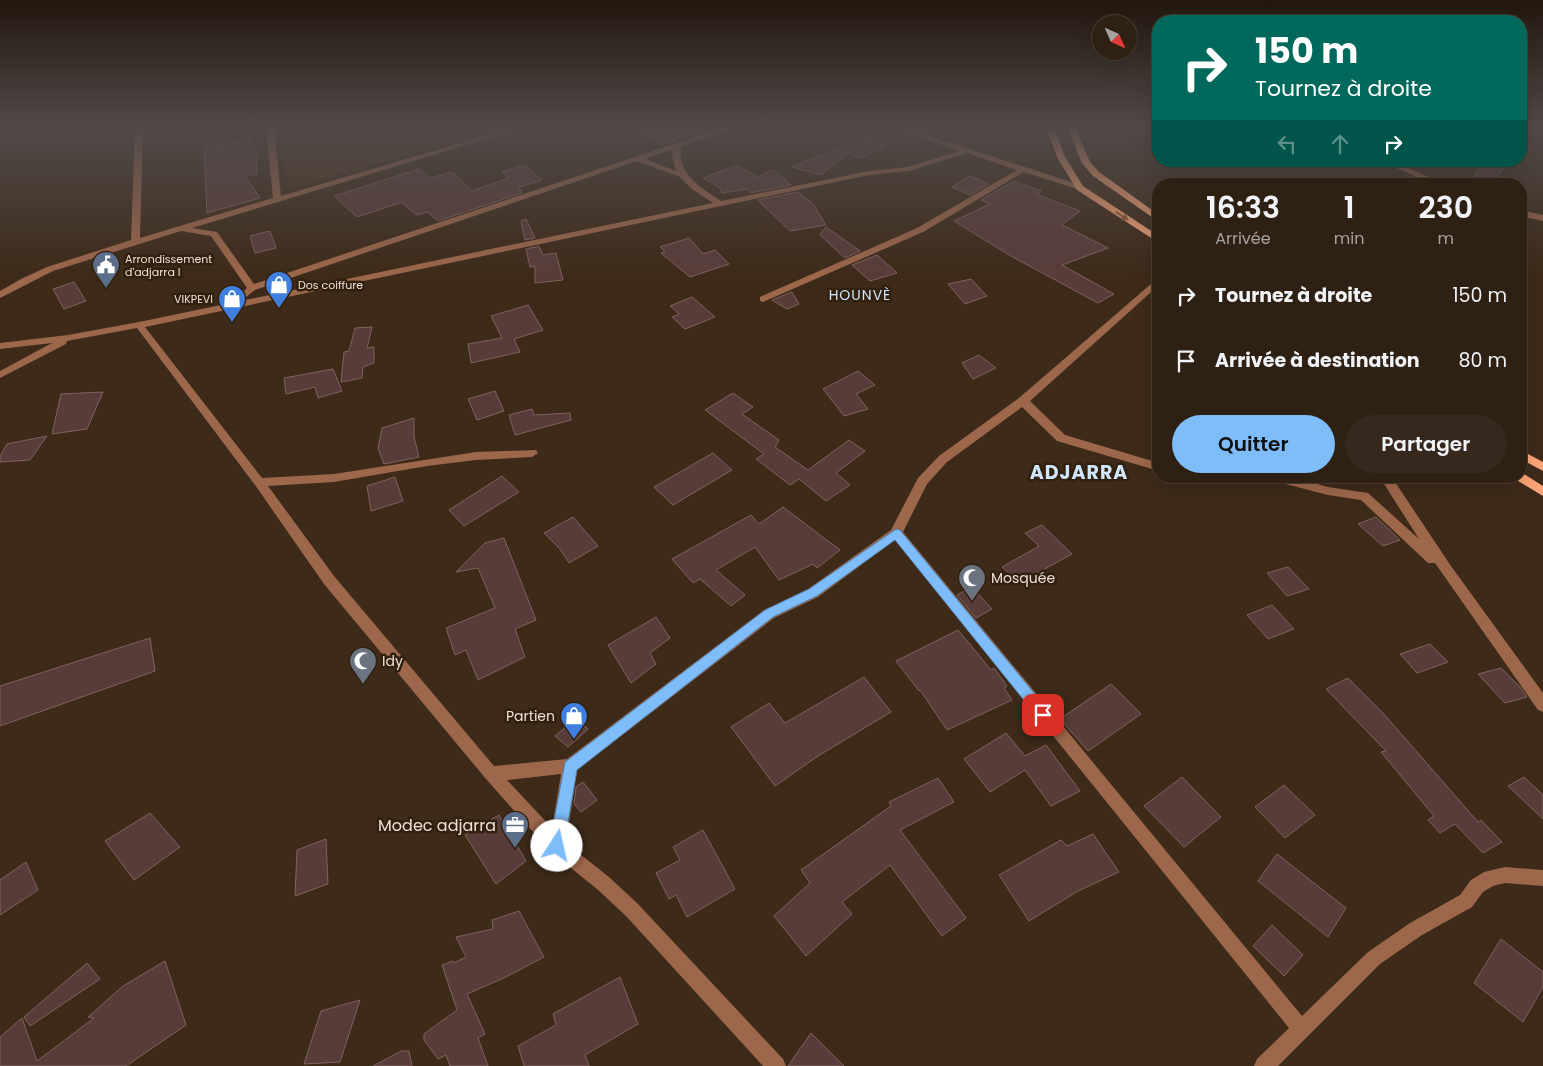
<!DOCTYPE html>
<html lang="fr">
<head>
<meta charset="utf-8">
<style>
	:root { --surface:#2e2013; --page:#36281c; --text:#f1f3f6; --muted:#a7a3a0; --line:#493e33; --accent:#7ebdf9 }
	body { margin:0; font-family:Poppins,sans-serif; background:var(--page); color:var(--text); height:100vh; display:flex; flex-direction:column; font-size:19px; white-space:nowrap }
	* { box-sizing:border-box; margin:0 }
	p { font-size:16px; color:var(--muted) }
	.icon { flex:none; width:28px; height:28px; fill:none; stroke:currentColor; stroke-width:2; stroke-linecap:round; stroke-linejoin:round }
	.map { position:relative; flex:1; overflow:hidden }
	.details { position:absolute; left:1152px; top:178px; width:375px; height:305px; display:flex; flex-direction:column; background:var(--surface); border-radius:20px; box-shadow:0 5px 20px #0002,0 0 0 1px var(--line) }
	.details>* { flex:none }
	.top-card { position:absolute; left:1152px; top:15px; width:375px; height:152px; border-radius:20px; box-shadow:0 5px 20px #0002,0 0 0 1px var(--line); background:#00695c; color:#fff; overflow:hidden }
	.needle { width:32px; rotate:135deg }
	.controls { position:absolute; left:1092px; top:15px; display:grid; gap:10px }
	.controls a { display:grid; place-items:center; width:45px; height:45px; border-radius:50%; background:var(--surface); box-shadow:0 5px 20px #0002,0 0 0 1px var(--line); font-size:25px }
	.pin { position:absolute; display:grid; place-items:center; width:42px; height:42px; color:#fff; margin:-21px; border-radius:10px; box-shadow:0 2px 8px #0006 }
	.me { position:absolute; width:55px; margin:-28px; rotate:10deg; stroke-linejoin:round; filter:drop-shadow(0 0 4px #0008) }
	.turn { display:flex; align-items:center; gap:18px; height:105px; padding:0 20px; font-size:22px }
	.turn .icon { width:65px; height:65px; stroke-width:2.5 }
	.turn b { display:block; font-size:35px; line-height:42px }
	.lanes { display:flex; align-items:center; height:48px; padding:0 20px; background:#0003; justify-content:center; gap:25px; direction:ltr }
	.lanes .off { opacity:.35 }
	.eta { display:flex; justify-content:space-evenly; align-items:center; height:85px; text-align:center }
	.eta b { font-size:30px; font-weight:600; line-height:35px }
	.cta { display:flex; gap:10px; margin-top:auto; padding:10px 20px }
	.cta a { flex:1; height:58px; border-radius:30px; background:var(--accent); color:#111; font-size:20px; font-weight:600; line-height:58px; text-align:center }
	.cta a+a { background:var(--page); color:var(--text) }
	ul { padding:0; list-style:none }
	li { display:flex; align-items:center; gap:15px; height:65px; padding:0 20px }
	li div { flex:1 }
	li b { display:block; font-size:19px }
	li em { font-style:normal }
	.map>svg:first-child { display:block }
</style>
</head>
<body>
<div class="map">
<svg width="1543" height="1066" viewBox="0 0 1543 1066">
	<rect width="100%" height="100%" fill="#3d2a19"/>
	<path fill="#4a311b" d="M 280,127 L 501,127 L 502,128 L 288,190 Z"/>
	<g fill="#583c39" stroke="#80625f">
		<path d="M 632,127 L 706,127 L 706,129 L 661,145 Z"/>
		<path d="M 871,136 L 886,147 L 858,158 L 848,153 L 821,175 L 792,167 Z"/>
		<path d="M 251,139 L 257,156 L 257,174 L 245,176 L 260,198 L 207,213 L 204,147 Z"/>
		<path d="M 1482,162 L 1504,168 L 1492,184 L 1470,184 Z"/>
		<path d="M 524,165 L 542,180 L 520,187 L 518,185 L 522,193 L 438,221 L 427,212 L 416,215 L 402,202 L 357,217 L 334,196 L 419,169 L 430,178 L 452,172 L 472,191 L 509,178 L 502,172 Z"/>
		<path d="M 737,165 L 757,177 L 773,170 L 791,185 L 751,193 L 747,189 L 722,193 L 720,188 L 703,178 Z"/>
		<path d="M 970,176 L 989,184 L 970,195 L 952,187 Z"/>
		<path d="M 1014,181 L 1041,191 L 1036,194 L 1080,211 L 1062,225 L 1108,248 L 1062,265 L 1114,294 L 1098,303 L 1011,256 L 954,221 L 990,204 L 981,200 Z"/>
		<path d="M 798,192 L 813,204 L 826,225 L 790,231 L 758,200 Z"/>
		<path d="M 526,219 L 535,238 L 525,240 L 521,221 Z"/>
		<path d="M 826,227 L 860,251 L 845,258 L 820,235 Z"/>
		<path d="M 270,231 L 276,248 L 255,253 L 250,236 Z"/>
		<path d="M 689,238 L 703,254 L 715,250 L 729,264 L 690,277 L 661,253 L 665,252 L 660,247 Z"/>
		<path d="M 539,246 L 543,255 L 556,253 L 563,280 L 535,283 L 535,266 L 530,267 L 526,249 Z"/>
		<path d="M 877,255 L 897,273 L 870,281 L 852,265 Z"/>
		<path d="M 971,279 L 987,296 L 965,304 L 948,284 Z"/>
		<path d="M 74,282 L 86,301 L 64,309 L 53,289 Z"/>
		<path d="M 792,292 L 799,304 L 787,309 L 772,300 Z"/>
		<path d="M 692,297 L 715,317 L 685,329 L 672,317 L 679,314 L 670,306 Z"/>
		<path d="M 528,305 L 543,330 L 514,339 L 520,352 L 471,363 L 468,344 L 502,338 L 491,316 Z"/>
		<path d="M 372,327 L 367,348 L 374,347 L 374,363 L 363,367 L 362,378 L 341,382 L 344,352 L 349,351 L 355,328 Z"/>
		<path d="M 979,355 L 996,368 L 973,379 L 962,363 Z"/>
		<path d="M 333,369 L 342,391 L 318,398 L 315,387 L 286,394 L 284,378 Z"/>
		<path d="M 858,371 L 875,385 L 856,394 L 868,409 L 844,416 L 823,389 Z"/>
		<path d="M 495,391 L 504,411 L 477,420 L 468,399 Z"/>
		<path d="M 103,392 L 87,429 L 52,434 L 61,394 Z"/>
		<path d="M 733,393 L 753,407 L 742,414 L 779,440 L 775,447 L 808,470 L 849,440 L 865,451 L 836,473 L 850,485 L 826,501 L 799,479 L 790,485 L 756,459 L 764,454 L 705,410 Z"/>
		<path d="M 532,409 L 534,415 L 570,413 L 571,420 L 515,435 L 509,415 Z"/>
		<path d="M 414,418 L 414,437 L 419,457 L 384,464 L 378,448 L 382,428 Z"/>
		<path d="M 47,436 L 30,460 L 0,462 L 0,456 L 7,444 Z"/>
		<path d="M 713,453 L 732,470 L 673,505 L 654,487 Z"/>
		<path d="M 502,476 L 519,492 L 464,526 L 449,510 Z"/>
		<path d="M 395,477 L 403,501 L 371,511 L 367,486 Z"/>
		<path d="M 783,507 L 840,550 L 817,568 L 813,564 L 779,580 L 755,547 L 716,570 L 745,595 L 731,606 L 700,579 L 693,583 L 672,559 L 751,515 L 759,524 Z"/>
		<path d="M 573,517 L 598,546 L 569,563 L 560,549 L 544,533 Z"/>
		<path d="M 1376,517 L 1400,540 L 1383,546 L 1358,524 Z"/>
		<path d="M 1042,525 L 1072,554 L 1019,583 L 1002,567 L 1039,546 L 1025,533 Z"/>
		<path d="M 504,538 L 536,620 L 515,629 L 525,657 L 478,680 L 466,650 L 455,655 L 446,628 L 495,608 L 478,568 L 456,572 L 485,543 Z"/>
		<path d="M 1288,567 L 1309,589 L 1287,596 L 1267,573 Z"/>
		<path d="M 972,587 L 992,609 L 976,618 L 957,595 Z"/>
		<path d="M 1272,605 L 1294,629 L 1268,639 L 1247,615 Z"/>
		<path d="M 656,617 L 670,638 L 650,653 L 656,664 L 631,683 L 608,645 Z"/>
		<path d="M 958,630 L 991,670 L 994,668 L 1007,686 L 1004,688 L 1012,700 L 947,730 L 920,690 L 919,691 L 896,661 Z"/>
		<path d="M 150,638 L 155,671 L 0,726 L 0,686 Z"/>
		<path d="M 1430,644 L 1448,662 L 1417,673 L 1400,654 Z"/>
		<path d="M 1501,668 L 1520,687 L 1527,697 L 1505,703 L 1478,674 Z"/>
		<path d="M 864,677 L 891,712 L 818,756 L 775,786 L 731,727 L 769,703 L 785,723 Z"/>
		<path d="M 1348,678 L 1383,713 L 1478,822 L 1481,820 L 1502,842 L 1483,853 L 1455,824 L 1440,833 L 1428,820 L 1434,816 L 1381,752 L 1386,751 L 1326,689 Z"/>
		<path d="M 1111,684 L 1141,714 L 1088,751 L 1060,719 Z"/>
		<path d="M 577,718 L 588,729 L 568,747 L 555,736 Z"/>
		<path d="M 1006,733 L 1025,756 L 1046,745 L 1080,791 L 1051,806 L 1025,770 L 990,792 L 964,759 Z"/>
		<path d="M 1182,777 L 1221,817 L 1184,847 L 1144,806 Z"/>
		<path d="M 1524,777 L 1543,795 L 1543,819 L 1508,786 Z"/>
		<path d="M 938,778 L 954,802 L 900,830 L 966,918 L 942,936 L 890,865 L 842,902 L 852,914 L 806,956 L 774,916 L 810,883 L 801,870 L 891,806 L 889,802 Z"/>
		<path d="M 583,782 L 597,800 L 581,812 L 574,804 L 576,787 Z"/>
		<path d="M 1284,785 L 1315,815 L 1285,838 L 1255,807 Z"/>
		<path d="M 150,813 L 180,847 L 134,880 L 105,841 Z"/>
		<path d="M 499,815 L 526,861 L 496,884 L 465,835 Z"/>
		<path d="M 703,830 L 735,889 L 687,917 L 676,895 L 669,899 L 656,873 L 680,860 L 673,847 Z"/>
		<path d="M 1093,834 L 1119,872 L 1078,891 L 1029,921 L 999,875 L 1061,840 L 1067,846 Z"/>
		<path d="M 326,839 L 328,884 L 295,896 L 297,850 Z"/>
		<path d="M 1277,854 L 1346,908 L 1328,937 L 1258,881 Z"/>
		<path d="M 26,862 L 38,890 L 0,915 L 0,880 Z"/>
		<path d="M 519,911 L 544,957 L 506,977 L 467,994 L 485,1034 L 478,1038 L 488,1066 L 450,1066 L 446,1055 L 438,1059 L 424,1040 L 424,1034 L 457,1010 L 442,965 L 453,961 L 454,963 L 466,957 L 456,937 L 493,929 L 492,920 Z"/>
		<path d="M 1272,925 L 1303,955 L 1284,976 L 1253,946 Z"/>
		<path d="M 1501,939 L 1543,972 L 1543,987 L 1523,1022 L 1474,983 Z"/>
		<path d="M 165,961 L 186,1025 L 126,1066 L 0,1066 L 0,1037 L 22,1018 L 37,1061 L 94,1018 L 88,1017 L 123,986 Z"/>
		<path d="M 87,963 L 100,979 L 30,1026 L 24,1017 Z"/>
		<path d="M 620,977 L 638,1024 L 585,1055 L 589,1066 L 524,1066 L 518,1046 L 556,1025 L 553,1014 Z"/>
		<path d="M 360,1000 L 340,1062 L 304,1064 L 321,1011 Z"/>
		<path d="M 811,1033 L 844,1066 L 788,1066 Z"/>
		<path d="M 401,1051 L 409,1051 L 412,1066 L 373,1066 Z"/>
	</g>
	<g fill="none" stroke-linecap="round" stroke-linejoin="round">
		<g fill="#9d674b" fill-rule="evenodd">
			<path d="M 135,127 L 143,127 L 140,238 L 273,198 L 266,127 L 274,127 L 281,196 L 514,127 L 526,127 L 192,228 L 217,232 L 254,284 L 725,127 L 736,127 L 681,147 C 677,175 701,187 721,201 L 869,171 L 908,167 L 959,151 L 892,127 L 903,127 L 1083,186 L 1083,190 L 1080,190 L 1024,172 L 923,232 L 763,302 L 760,301 L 760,297 L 917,228 L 1017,170 L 967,153 L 909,171 L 869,175 L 145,327 L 262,478 L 334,474 L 476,452 L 536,450 L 538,453 L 532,457 L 476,460 L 427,466 L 334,482 L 268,486 L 334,576 L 494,766 L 567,759 L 764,610 L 808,589 L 891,530 L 918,478 L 939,456 L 1019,398 L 1159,277 L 1159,285 L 1030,401 L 1065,435 L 1159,463 L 1159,471 L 1057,441 L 1022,407 L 947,462 L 927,484 L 903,532 L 1302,1016 L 1368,952 L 1410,923 L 1460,895 L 1471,880 L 1484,872 L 1505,867 L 1543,870 L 1543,886 L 1505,883 L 1493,886 L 1483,892 L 1472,907 L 1422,935 L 1380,964 L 1278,1066 L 1254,1066 L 1257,1059 L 1289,1028 L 895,540 L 818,597 L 774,618 L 577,770 L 566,843 L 609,877 L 638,904 L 783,1059 L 786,1066 L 763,1066 L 626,916 L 597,889 L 551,852 L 486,779 L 324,584 L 255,485 L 137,328 L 67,341 L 66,344 L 0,378 L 0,371 L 52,343 L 0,349 L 0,343 L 68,335 L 139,322 L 713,203 L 692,189 L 680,177 L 637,161 L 255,290 L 246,297 L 241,294 L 247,288 L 211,236 L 181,231 L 53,271 L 0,298 L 0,291 L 21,279 L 47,267 L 131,240 ZM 673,149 L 672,156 L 676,171 L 645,159 ZM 561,774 L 552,828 L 507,780 Z"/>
			<path d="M 1381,161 L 1392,161 L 1444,184 L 1432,184 Z"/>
			<path d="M 1521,210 L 1543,215 L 1543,221 L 1521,216 Z"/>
			<path d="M 1264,476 L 1288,476 L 1328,487 L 1368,493 L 1419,539 L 1379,476 L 1391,476 L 1451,566 L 1543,693 L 1543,712 L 1538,710 L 1435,563 L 1428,563 L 1361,500 L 1328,495 L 1266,479 Z"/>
		</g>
		<g fill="#fca476" fill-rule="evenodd">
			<path d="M 1046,127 L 1054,127 L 1065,157 L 1083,186 L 1159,236 L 1159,243 L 1077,190 L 1057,157 Z"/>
			<path d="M 1067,127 L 1075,127 L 1090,162 L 1099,172 L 1159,215 L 1159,222 L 1093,176 L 1082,163 Z"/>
			<path d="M 1521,450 L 1543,462 L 1543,471 L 1521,459 Z"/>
			<path d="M 1521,472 L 1543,486 L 1543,496 L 1515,479 L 1513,476 L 1521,476 Z"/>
		</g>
	</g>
	<defs><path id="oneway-solid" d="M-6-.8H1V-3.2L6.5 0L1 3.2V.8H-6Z" transform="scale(1.25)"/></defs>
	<use fill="#8d5b3d" href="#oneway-solid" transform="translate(1122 216) rotate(34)"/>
	<linearGradient id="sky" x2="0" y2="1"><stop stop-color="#22170e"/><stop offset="0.46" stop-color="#514a49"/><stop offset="1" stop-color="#514a49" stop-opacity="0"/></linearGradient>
	<rect width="1543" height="276" fill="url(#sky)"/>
	<path fill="#7ebdf9" stroke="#527ba2" d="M 896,529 L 900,530 L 1048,710 L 1050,715 L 1048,719 L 1043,721 L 1039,719 L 895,540 L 817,596 L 773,617 L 577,770 L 564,846 L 562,851 L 557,853 L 552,851 L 549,846 L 565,762 L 765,610 L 809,589 Z"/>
	<defs>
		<symbol id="civic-pin" viewBox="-11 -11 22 30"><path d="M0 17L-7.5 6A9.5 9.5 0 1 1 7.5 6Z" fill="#5c6f8a" stroke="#32200f"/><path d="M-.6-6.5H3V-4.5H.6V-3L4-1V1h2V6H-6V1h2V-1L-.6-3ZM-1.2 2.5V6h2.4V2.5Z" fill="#fff"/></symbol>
		<symbol id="shop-pin" viewBox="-11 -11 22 30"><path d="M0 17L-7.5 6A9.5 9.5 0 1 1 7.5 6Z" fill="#3f7fe0" stroke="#32200f"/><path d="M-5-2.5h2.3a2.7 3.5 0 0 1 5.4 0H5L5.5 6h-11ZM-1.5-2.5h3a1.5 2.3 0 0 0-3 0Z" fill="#fff"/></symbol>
		<symbol id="mosque-pin" viewBox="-11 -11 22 30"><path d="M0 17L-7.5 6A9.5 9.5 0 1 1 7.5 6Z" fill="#6b7280" stroke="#32200f"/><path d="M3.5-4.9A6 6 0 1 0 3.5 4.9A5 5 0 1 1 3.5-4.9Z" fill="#fff"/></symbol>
		<symbol id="office-pin" viewBox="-11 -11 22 30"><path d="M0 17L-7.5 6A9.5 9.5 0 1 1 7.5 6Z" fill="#5c6f8a" stroke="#32200f"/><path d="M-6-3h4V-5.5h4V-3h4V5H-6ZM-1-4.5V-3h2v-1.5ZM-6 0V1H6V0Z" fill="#fff"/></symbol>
	</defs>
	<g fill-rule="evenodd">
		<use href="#civic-pin" x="90" y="249" width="32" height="43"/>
		<use href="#shop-pin" x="263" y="269" width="32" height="43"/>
		<use href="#shop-pin" x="216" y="283" width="32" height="43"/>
		<use href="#mosque-pin" x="956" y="562" width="32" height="43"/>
		<use href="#mosque-pin" x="347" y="645" width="32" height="43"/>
		<use href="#shop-pin" x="558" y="700" width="32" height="43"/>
		<use href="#office-pin" x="499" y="809" width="32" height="43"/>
	</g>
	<g text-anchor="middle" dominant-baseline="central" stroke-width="5" stroke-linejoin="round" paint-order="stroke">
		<g font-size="11" fill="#ede0d6" stroke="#32200f" text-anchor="start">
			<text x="125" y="259">Arrondissement<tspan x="125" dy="13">d'adjarra I</tspan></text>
			<text x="298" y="285">Dos coiffure</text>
			<text x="213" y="299" text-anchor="end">VIKPEVI</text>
		</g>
		<g font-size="14" letter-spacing="1" fill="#cfe6fd" stroke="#32200f">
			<text x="860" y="295">HOUNVÈ</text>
		</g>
		<g font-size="14" fill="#ede0d6" stroke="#32200f" text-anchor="start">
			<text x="991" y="578">Mosquée</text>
			<text x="382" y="661">Idy</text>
			<text x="555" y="716" text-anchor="end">Partien</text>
		</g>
		<g font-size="16" fill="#ede0d6" stroke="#32200f" text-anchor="end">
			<text x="496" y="825">Modec adjarra</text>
		</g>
		<g font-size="19" font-weight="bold" letter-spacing="1" fill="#cfe6fd" stroke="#32200f">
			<text x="1079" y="472">ADJARRA</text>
		</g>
	</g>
</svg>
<div class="controls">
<a><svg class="needle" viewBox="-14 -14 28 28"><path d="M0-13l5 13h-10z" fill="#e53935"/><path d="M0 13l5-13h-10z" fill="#a7a3a0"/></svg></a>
</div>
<div class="pin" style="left:1043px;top:715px;background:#d93025"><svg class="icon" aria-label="arrive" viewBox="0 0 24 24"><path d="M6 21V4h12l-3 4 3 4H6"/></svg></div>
<svg class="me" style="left:557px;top:846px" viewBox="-20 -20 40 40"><circle r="19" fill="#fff"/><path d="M0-13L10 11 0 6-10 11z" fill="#7ebdf9"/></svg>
<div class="top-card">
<div class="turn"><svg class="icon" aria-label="right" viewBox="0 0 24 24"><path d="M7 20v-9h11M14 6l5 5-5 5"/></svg><div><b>150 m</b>Tournez à droite</div></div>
<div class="lanes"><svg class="icon off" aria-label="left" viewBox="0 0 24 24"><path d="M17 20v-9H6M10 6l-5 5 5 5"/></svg><svg class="icon off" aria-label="ahead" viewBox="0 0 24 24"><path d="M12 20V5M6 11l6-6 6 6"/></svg><svg class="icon" aria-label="right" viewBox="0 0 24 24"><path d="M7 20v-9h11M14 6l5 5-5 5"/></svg></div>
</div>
<section class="details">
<div class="eta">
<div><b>16:33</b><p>Arrivée</p></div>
<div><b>1</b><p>min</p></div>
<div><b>230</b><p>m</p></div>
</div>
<ul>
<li><svg class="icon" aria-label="right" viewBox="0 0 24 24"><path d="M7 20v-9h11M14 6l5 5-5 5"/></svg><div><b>Tournez à droite</b></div><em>150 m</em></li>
<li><svg class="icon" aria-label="arrive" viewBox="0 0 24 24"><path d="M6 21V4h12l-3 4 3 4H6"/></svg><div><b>Arrivée à destination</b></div><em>80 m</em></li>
</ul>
<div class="cta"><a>Quitter</a><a>Partager</a></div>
</section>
</div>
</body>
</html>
